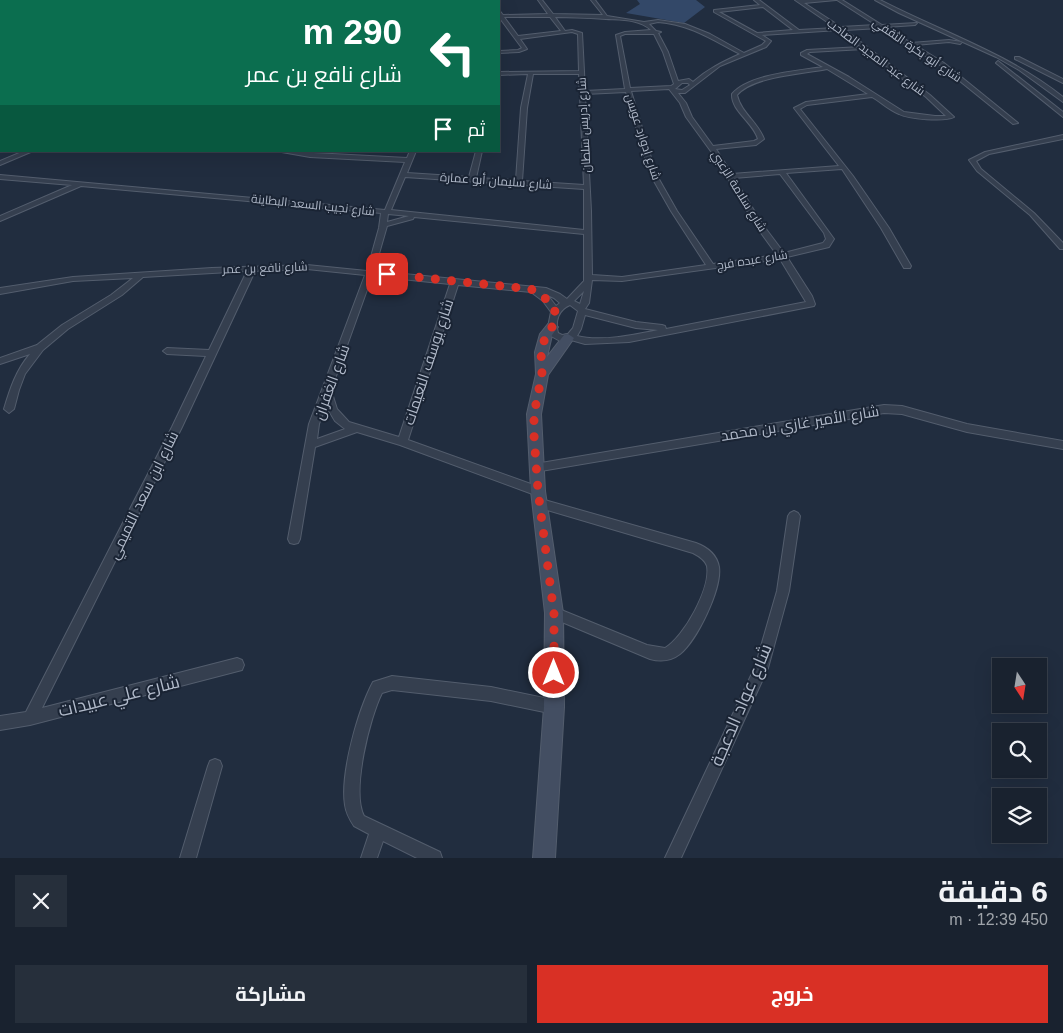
<!DOCTYPE html>
<html lang="ar">
<head>
<meta charset="utf-8">
<style>
	:root { --surface:#19222f; --page:#262f3b; --text:#f1f3f6; --muted:#9fa4aa; --line:#373f4b; --accent:#d93025 }
	body { margin:0; font-family:Arial,Cairo,sans-serif; background:var(--page); color:var(--text); direction:rtl; height:100vh; display:flex; flex-direction:column; font-size:19px; white-space:nowrap }
	* { box-sizing:border-box; margin:0 }
	p { font-size:16px; color:var(--muted) }
	.icon { flex:none; width:28px; height:28px; fill:none; stroke:currentColor; stroke-width:2; stroke-linecap:round; stroke-linejoin:round }
	.map { position:relative; height:858px; overflow:hidden; direction:ltr }
	.side { display:flex; flex-direction:column; background:var(--surface); flex:1 }
	.side>* { flex:none }
	.guide { position:absolute; left:0px; top:0px; width:500px; height:152px; box-shadow:0 5px 20px #0002,0 0 0 1px var(--line); direction:rtl; background:#0b6e4f; color:#fff; overflow:hidden }
	.needle { width:32px; rotate:168deg }
	.buttons { position:absolute; left:992px; top:658px; display:grid; gap:10px }
	.buttons a { display:grid; place-items:center; width:55px; height:55px; border-radius:0px; background:var(--surface); box-shadow:0 5px 20px #0002,0 0 0 1px var(--line); font-size:25px }
	.pin { position:absolute; display:grid; place-items:center; width:42px; height:42px; color:#fff; margin:-21px; border-radius:10px; box-shadow:0 2px 8px #0006 }
	.me { position:absolute; width:55px; margin:-28px; rotate:0deg; stroke-linejoin:round; filter:drop-shadow(0 0 4px #0008) }
	.turn { display:flex; align-items:center; gap:18px; height:105px; padding:0 15px; font-size:22px }
	.turn .icon { width:65px; height:65px; stroke-width:2.5 }
	.turn b { display:block; font-size:35px; line-height:42px }
	.then { display:flex; align-items:center; height:48px; padding:0 15px; background:#0003; gap:10px; font-size:19px }
	.round { display:grid; place-items:center; flex:none; width:52px; height:52px; border-radius:0px; background:var(--page) }
	.summary { display:flex; align-items:center; justify-content:space-between; height:85px; padding:0 15px }
	h1 { font-size:30px; font-weight:700; line-height:38px }
	.button { display:flex; gap:10px; margin-top:auto; padding:10px 15px }
	.button a { flex:1; height:58px; border-radius:0px; background:var(--accent); color:#fff; font-size:20px; font-weight:700; line-height:58px; text-align:center }
	.button a+a { background:var(--page); color:var(--text) }
	.map>svg:first-child { display:block }
</style>
</head>
<body>
<div class="map">
<svg width="1063" height="858" viewBox="0 0 1063 858">
	<rect width="100%" height="100%" fill="#212d3f"/>
	<path fill="#334868" d="M 637,0 L 696,0 L 705,7 L 684,23 L 626,13 L 640,4 Z"/>
	<g fill="none" stroke-linecap="round" stroke-linejoin="round">
		<defs>
			<g id="street">
				<rect x="202" y="0" width="4" height="1"/>
				<rect x="245" y="0" width="4" height="1"/>
				<path d="M 490,0 L 494,0 L 495,1 L 491,1 Z"/>
				<path d="M 538,0 L 542,0 L 553,14 L 603,15 L 591,0 L 595,0 L 607,16 L 644,22 L 658,20 L 685,24 L 710,34 L 744,53 L 762,45 L 766,41 L 714,12 L 714,10 L 760,5 L 754,0 L 759,0 L 799,30 L 836,28 L 795,0 L 836,0 L 804,3 L 841,27 L 876,25 L 837,0 L 842,0 L 882,25 L 917,23 L 915,25 L 886,27 L 911,43 L 949,40 L 962,42 L 960,44 L 949,42 L 915,45 L 944,63 L 1018,123 L 1013,124 L 940,65 L 880,28 L 845,30 L 930,95 L 954,117 C 945,122 908,119 899,114 C 889,110 881,102 872,97 L 807,105 L 800,109 L 853,176 L 889,228 L 911,266 L 910,268 L 904,268 L 881,228 L 842,169 L 786,173 L 834,239 L 829,247 L 787,257 L 812,296 L 815,304 L 814,306 L 629,342 L 585,344 L 571,340 L 560,341 L 551,336 L 548,327 L 551,312 L 543,301 L 531,292 L 458,285 L 408,440 L 542,488 L 543,491 L 542,494 L 538,496 L 400,445 L 357,432 L 315,447 L 300,539 L 298,543 L 294,544 L 290,543 L 288,539 L 309,424 L 365,275 L 307,269 L 255,271 L 182,427 L 42,708 L 237,658 L 242,660 L 244,665 L 242,670 L 30,725 L 0,730 L 0,716 L 26,712 L 172,427 L 206,356 L 167,354 L 163,351 L 167,348 L 209,350 L 247,271 L 143,277 L 122,295 L 68,329 L 43,350 L 25,374 L 19,390 L 14,409 L 9,413 L 4,409 C 10,389 16,370 30,354 L 0,364 L 0,358 L 37,345 L 62,325 L 111,295 L 133,278 L 73,281 L 0,294 L 0,288 L 73,277 L 212,268 L 307,265 L 367,271 L 379,228 L 381,213 L 81,186 L 0,221 L 0,216 L 72,185 L 0,179 L 0,175 L 385,210 L 405,162 L 310,157 L 276,151 L 407,158 L 410,151 L 416,151 L 407,173 L 469,177 L 476,151 L 482,151 L 476,178 L 516,180 L 521,108 L 528,74 L 499,75 L 499,72 L 579,71 L 578,34 L 572,32 L 520,39 L 527,49 L 519,52 L 499,53 L 499,51 L 518,50 L 522,48 L 499,17 L 499,10 L 503,15 L 548,14 ZM 763,7 L 793,30 L 757,33 L 719,12 ZM 504,17 L 550,17 L 561,31 L 518,36 ZM 555,17 C 572,17 590,18 606,19 C 621,20 639,19 651,30 L 625,32 L 616,35 L 625,89 L 585,91 L 582,33 L 572,30 L 565,31 ZM 658,22 C 689,24 713,40 740,54 C 722,62 708,69 693,82 L 689,79 L 678,81 L 668,52 L 658,33 L 661,32 L 656,31 L 649,24 ZM 839,30 L 861,47 L 807,50 L 801,53 L 801,55 L 823,67 C 798,71 749,74 732,94 C 731,111 753,122 758,139 L 754,141 L 713,146 L 692,117 L 686,103 L 678,93 L 685,93 L 720,66 L 766,47 L 771,41 L 762,35 ZM 625,34 L 654,34 L 663,52 L 674,84 L 671,86 L 630,88 L 620,36 ZM 864,49 L 926,97 L 946,116 L 935,116 L 904,112 L 849,77 L 807,54 L 810,52 ZM 827,69 L 868,94 L 806,102 L 794,108 L 839,166 L 732,174 L 716,149 L 756,145 L 764,139 C 758,122 741,113 737,95 C 753,76 803,74 827,69 ZM 533,74 L 579,74 L 584,185 L 522,181 L 527,108 ZM 682,83 L 688,83 L 690,85 L 682,90 L 675,89 ZM 669,89 L 680,103 L 686,117 L 718,161 L 756,226 L 777,255 L 713,264 L 677,211 L 656,174 L 631,91 ZM 626,92 L 650,174 L 671,211 L 706,265 L 622,277 L 592,275 L 591,211 L 585,94 ZM 780,174 L 824,233 L 826,239 L 823,243 L 784,253 L 763,225 L 734,178 ZM 405,177 L 584,189 L 584,230 L 391,210 ZM 388,214 L 409,216 L 387,222 ZM 414,217 L 584,234 L 584,281 L 567,299 L 560,294 L 546,288 L 374,271 L 387,226 L 413,219 ZM 780,259 L 806,302 L 666,329 L 665,326 L 662,325 L 636,322 L 585,309 L 589,303 L 592,280 L 622,281 ZM 372,276 L 450,284 L 399,437 L 349,422 L 337,409 L 331,390 ZM 584,291 L 580,304 L 574,301 ZM 543,293 L 554,298 L 560,303 L 556,306 L 549,297 ZM 570,305 L 578,311 L 573,328 L 568,334 L 562,335 L 558,333 C 555,321 558,310 570,305 ZM 585,315 L 636,328 L 658,330 C 634,335 600,342 577,336 L 581,329 ZM 326,406 L 335,421 L 345,429 L 317,439 L 319,424 Z"/>
				<path d="M 875,0 L 880,0 C 942,32 1008,53 1063,97 L 1063,102 L 1019,70 L 996,57 L 899,13 Z"/>
				<rect x="0" y="6" width="1" height="2"/>
				<rect x="0" y="23" width="1" height="2"/>
				<path d="M 1015,57 L 1019,57 L 1063,79 L 1063,83 L 1015,59 Z"/>
				<path d="M 998,61 L 1063,112 L 1063,117 L 996,63 Z"/>
				<path d="M 1,73 L 1,77 L 0,78 L 0,74 Z"/>
				<path d="M 1063,135 L 1063,139 L 989,154 L 976,161 L 981,169 L 1034,213 L 1063,243 L 1063,249 L 1060,249 L 1030,215 L 977,171 L 969,160 L 985,152 Z"/>
				<path d="M 24,151 L 33,151 L 0,165 L 0,161 Z"/>
				<path d="M 884,405 L 902,406 L 967,424 L 1063,441 L 1063,449 L 967,432 L 902,414 L 884,413 L 535,472 L 531,471 L 530,468 L 531,465 L 535,464 Z"/>
				<path d="M 541,499 L 696,543 C 707,547 717,555 719,567 C 722,589 697,640 680,654 C 671,661 661,662 650,659 L 550,617 L 548,613 L 550,609 L 554,607 L 647,645 L 665,648 C 684,637 711,588 707,566 C 705,560 699,556 693,553 L 537,507 L 535,504 L 537,501 Z"/>
				<path d="M 794,511 L 798,513 L 800,516 L 789,591 L 768,668 L 681,858 L 665,858 L 755,667 L 777,591 L 788,516 L 790,513 Z"/>
				<path d="M 392,676 L 491,687 L 554,700 L 559,702 L 561,707 L 559,712 L 554,714 L 491,701 L 392,690 L 382,693 C 370,717 351,791 364,816 L 440,852 L 442,858 L 417,858 L 383,841 L 377,858 L 361,858 L 369,834 L 354,826 C 350,820 346,813 345,805 C 340,774 358,710 373,682 Z"/>
				<path d="M 215,759 L 220,761 L 222,766 L 196,858 L 180,858 L 208,766 L 210,761 Z"/>
			</g>
			<path id="secondary" d="M 552,323 L 558,327 L 552,335 L 547,357 L 564,335 L 568,334 L 574,338 L 548,375 L 541,414 L 545,491 L 563,613 L 564,707 L 555,858 L 533,858 L 544,707 L 545,613 L 531,491 L 527,414 L 536,374 L 535,352 L 540,334 L 548,324 Z"/>
			<rect id="highway" x="0" y="109" width="1" height="6"/>
		</defs>
		<use href="#street" stroke="#535d6d" stroke-width="2"/>
		<use href="#secondary" stroke="#535d6d" stroke-width="2"/>
		<use href="#highway" stroke="#404a5a" stroke-width="2"/>
		<use href="#street" fill="#353f4f" fill-rule="evenodd"/>
		<use href="#secondary" fill="#434e62" fill-rule="evenodd"/>
		<use href="#highway" fill="#766851" fill-rule="evenodd"/>
	</g>
	<g fill="none" stroke-linecap="round" stroke-linejoin="round">
		<path stroke="#d93025" stroke-width="9" stroke-dasharray="0 16.2" d="M 387,274 L 531,289 L 546,299 L 555,310 L 552,327 L 546,334 L 541,352 L 542,374 L 534,414 L 534,435 L 538,491 L 554,614 L 554,673"/>
	</g>
	<g text-anchor="middle" dominant-baseline="central" stroke-width="4" stroke-linejoin="round" paint-order="stroke">
		<g font-size="12" fill="#b1baca" stroke="#1a2434">
			<text transform="translate(917 50) rotate(34)">شارع أبو بكرة الثقفي</text>
			<text transform="translate(876 57) rotate(37)">شارع عبد المجيد الصاحب</text>
			<text transform="translate(584 125) rotate(-93)">شارع إدريس سلطان</text>
			<text transform="translate(643 137) rotate(72)">شارع إدوارد عويس</text>
			<text transform="translate(496 181) rotate(4)">شارع سليمان أبو عمارة</text>
			<text transform="translate(739 191) rotate(58)">شارع سلامة الزعبي</text>
			<text transform="translate(313 205) rotate(6)">شارع نجيب السعد البطاينة</text>
			<text transform="translate(752 260) rotate(-9)">شارع عبده فرج</text>
			<text transform="translate(265 268) rotate(-2)">شارع نافع بن عمر</text>
		</g>
		<g font-size="15" fill="#b1baca" stroke="#1a2434">
			<text transform="translate(428 362) rotate(-72)">شارع يوسف النعيمات</text>
			<text transform="translate(331 382) rotate(-70)">شارع الغفران</text>
			<text transform="translate(800 423) rotate(-9)">شارع الأمير غازي بن محمد</text>
			<text transform="translate(143 495) rotate(-64)">شارع ابن سعد التميمي</text>
		</g>
		<g font-size="18" fill="#b1baca" stroke="#1a2434">
			<text transform="translate(119 696) rotate(-14)">شارع علي عبيدات</text>
			<text transform="translate(741 705) rotate(-67)">شارع عواد الدعجة</text>
		</g>
	</g>
</svg>
<div class="buttons">
<a><svg class="needle" viewBox="-14 -14 28 28"><path d="M0-13l5 13h-10z" fill="#e53935"/><path d="M0 13l5-13h-10z" fill="#9fa4aa"/></svg></a>
<a><svg class="icon" aria-label="search" viewBox="0 0 24 24"><circle cx="10" cy="10" r="6"/><path d="M15 15l6 6"/></svg></a>
<a><svg class="icon" aria-label="layers" viewBox="0 0 24 24"><path d="M12 4l9 5-9 5-9-5zM3 14l9 5 9-5"/></svg></a>
</div>
<div class="pin" style="left:387px;top:274px;background:#d93025"><svg class="icon" aria-label="arrive" viewBox="0 0 24 24"><path d="M6 21V4h12l-3 4 3 4H6"/></svg></div>
<svg class="me" style="left:554px;top:673px" viewBox="-20 -20 40 40"><circle r="17" fill="#d93025" stroke="#fff" stroke-width="3"/><path d="M0-11L8 9 0 5-8 9z" fill="#fff"/></svg>
<div class="guide">
<div class="turn"><svg class="icon" aria-label="left" viewBox="0 0 24 24"><path d="M17 20v-9H6M10 6l-5 5 5 5"/></svg><div><b>290 m</b>شارع نافع بن عمر</div></div>
<div class="then">ثم<svg class="icon" aria-label="arrive" viewBox="0 0 24 24"><path d="M6 21V4h12l-3 4 3 4H6"/></svg></div>
</div>
</div>
<section class="side">
<div class="summary"><div><h1>6 دقيقة</h1><p>450 m · 12:39</p></div><a class="round"><svg class="icon" aria-label="close" viewBox="0 0 24 24"><path d="M6 6l12 12M18 6L6 18"/></svg></a></div>
<div class="button"><a>خروج</a><a>مشاركة</a></div>
</section>
</body>
</html>
